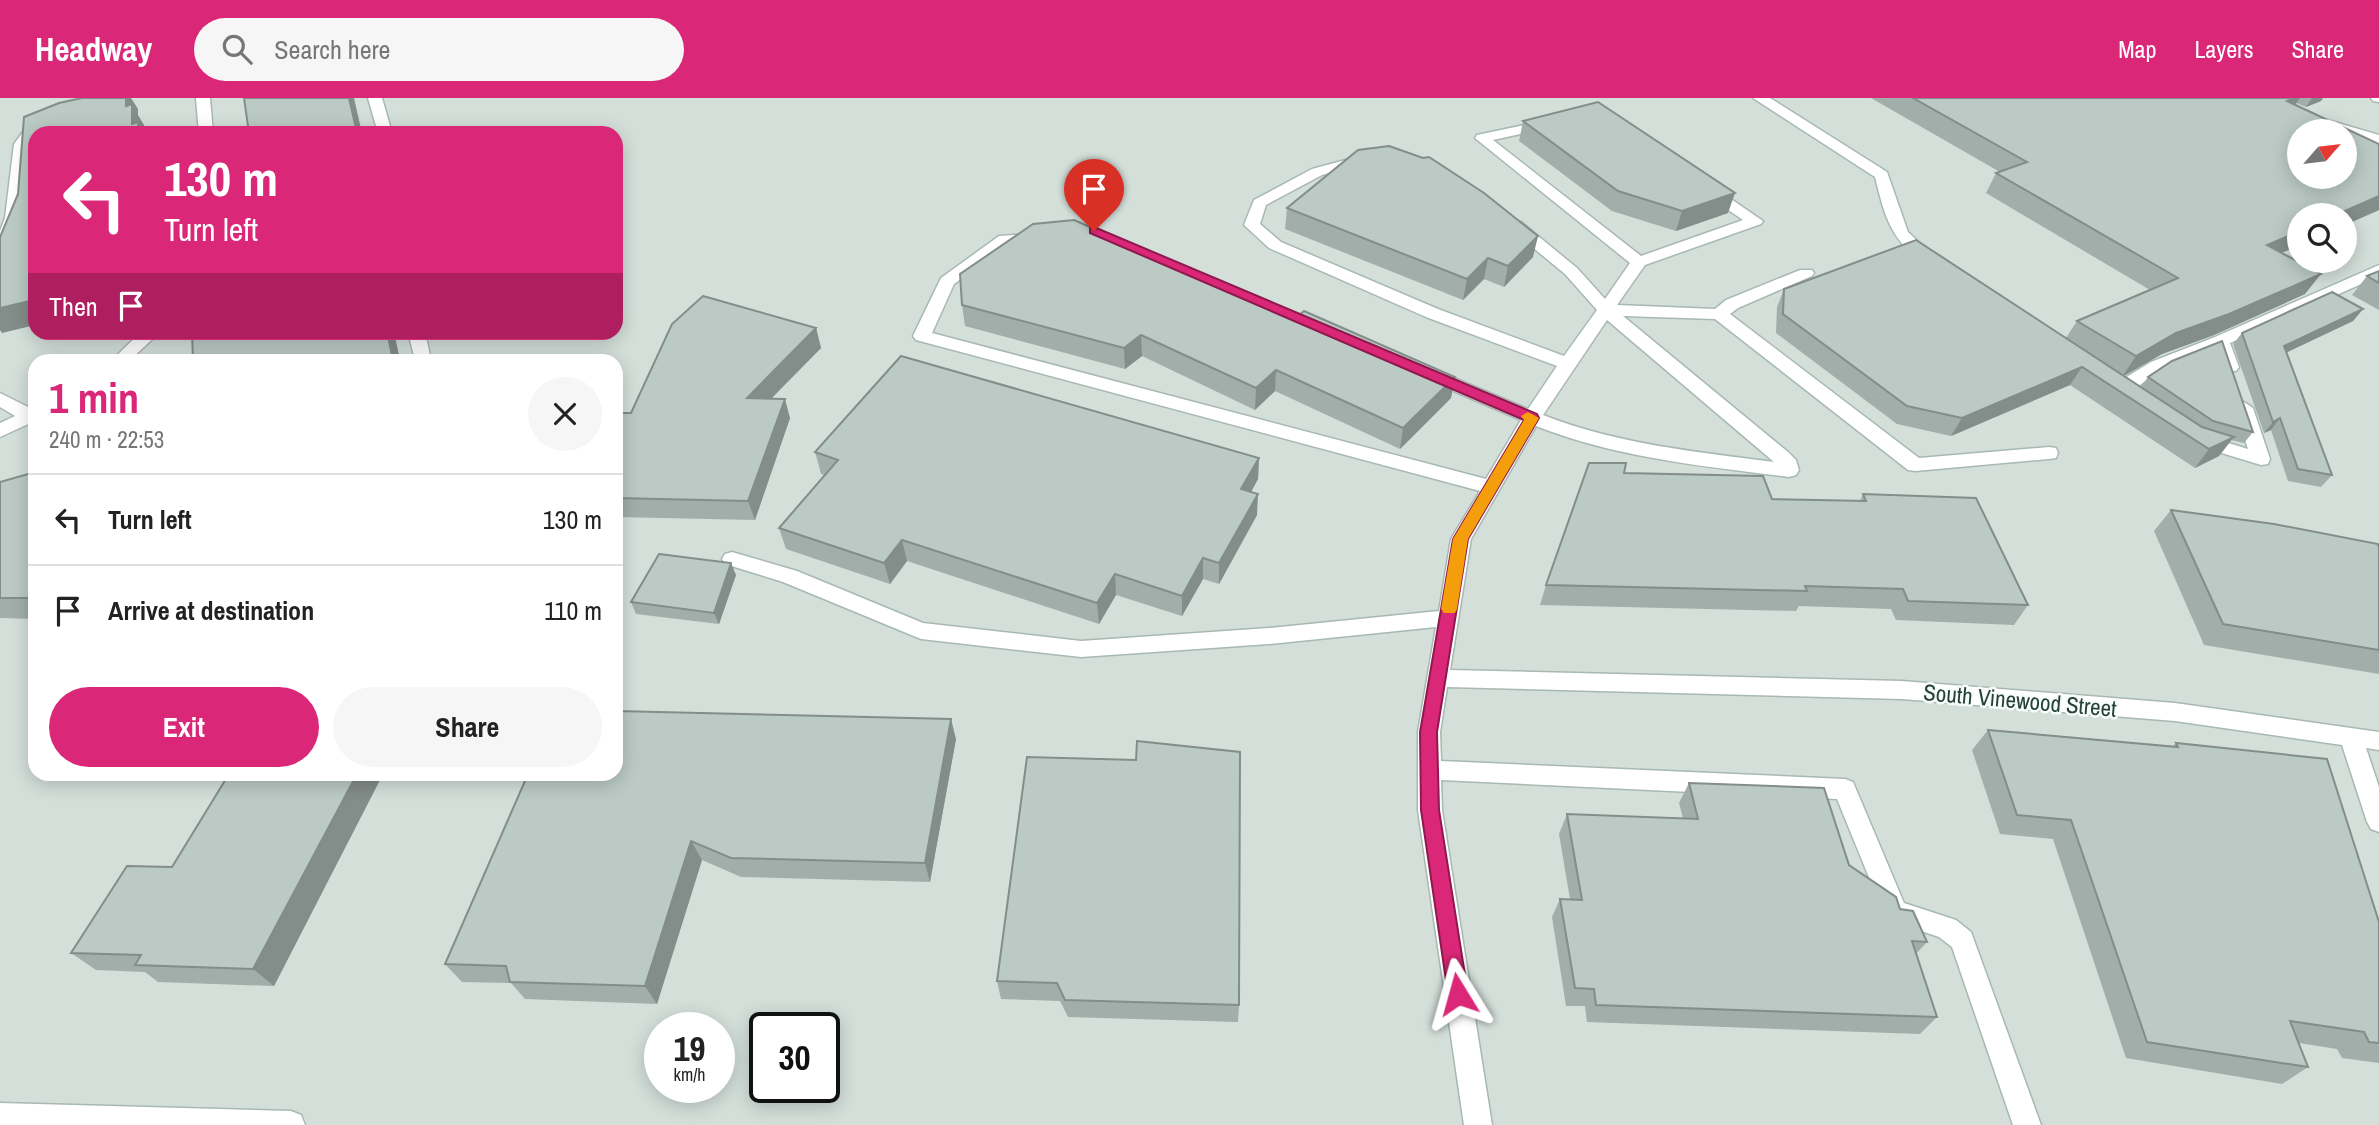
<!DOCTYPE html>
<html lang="en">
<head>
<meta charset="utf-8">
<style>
	:root { --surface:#fff; --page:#f6f6f6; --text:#222; --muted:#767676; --line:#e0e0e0; --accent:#db2777 }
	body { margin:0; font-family:"Archivo Narrow",sans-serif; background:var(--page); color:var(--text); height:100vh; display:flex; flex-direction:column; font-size:26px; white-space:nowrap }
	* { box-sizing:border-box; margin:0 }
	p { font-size:23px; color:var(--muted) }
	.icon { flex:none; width:38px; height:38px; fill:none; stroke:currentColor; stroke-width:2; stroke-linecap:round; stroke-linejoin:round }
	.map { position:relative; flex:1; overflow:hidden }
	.side { position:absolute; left:28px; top:256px; width:595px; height:427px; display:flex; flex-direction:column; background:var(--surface); border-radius:21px; box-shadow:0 4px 18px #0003 }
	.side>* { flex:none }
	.guide { position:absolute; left:28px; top:28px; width:595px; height:214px; border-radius:21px; box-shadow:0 4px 18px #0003; background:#db2777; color:#fff; overflow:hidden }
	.needle { width:46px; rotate:62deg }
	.buttons { position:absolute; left:2287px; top:21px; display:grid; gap:14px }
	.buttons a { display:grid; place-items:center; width:70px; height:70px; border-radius:50%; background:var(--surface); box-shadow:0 4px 18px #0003; font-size:35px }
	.speed { position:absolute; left:644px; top:914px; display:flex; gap:14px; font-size:35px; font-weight:700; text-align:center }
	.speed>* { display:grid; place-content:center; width:91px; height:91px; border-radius:50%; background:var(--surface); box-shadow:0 4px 18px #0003; line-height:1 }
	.speed small { font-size:18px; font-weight:400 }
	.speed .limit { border:4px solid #111; border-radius:10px; background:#fff; color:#111 }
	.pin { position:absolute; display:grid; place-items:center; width:60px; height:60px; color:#fff; margin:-72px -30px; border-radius:50% 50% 50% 0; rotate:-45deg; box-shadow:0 0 7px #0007 }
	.pin .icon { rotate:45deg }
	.me { position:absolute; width:77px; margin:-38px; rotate:352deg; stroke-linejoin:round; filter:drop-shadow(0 0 5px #0008) }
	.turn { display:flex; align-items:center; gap:24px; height:147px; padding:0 21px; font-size:32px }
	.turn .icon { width:91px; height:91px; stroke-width:2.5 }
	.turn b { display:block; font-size:49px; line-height:60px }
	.then { display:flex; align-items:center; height:66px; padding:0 21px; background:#0003; gap:14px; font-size:26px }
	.round { display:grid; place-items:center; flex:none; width:74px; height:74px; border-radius:37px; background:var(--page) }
	.head { display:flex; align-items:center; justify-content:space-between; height:119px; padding:0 21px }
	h1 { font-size:42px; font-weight:800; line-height:52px; color:var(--accent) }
	.action { display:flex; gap:14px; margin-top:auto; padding:14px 21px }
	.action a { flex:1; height:80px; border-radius:42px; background:var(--accent); color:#fff; font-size:28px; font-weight:800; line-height:80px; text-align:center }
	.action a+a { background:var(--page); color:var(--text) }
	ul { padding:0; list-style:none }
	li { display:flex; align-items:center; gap:21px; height:91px; padding:0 21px; border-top:2px solid var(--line) }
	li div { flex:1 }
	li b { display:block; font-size:26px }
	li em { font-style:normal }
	header { display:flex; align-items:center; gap:42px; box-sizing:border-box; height:98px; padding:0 35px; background:var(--accent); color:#fff }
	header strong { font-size:33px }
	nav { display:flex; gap:38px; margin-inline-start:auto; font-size:24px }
	.search { width:490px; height:63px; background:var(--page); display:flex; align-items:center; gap:18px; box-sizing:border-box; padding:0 24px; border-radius:38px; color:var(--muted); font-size:26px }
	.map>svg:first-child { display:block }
</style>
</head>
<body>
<header>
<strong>Headway</strong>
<div class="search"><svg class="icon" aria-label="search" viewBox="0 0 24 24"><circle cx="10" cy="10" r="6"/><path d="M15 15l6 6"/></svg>Search here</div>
<nav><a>Map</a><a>Layers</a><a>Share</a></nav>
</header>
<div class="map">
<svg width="2379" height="1027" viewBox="0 0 2379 1027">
	<rect width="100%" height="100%" fill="#e6efeb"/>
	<path fill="#d4dfda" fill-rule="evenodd" d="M 0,0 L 2379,0 L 2379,1027 L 0,1027 ZM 2300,33 L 2345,33 L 2345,79 L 2300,79 ZM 35,35 L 616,35 L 616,234 L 35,234 ZM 2300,117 L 2345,117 L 2345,163 L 2300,163 ZM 35,262 L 616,262 L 616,676 L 35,676 ZM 660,929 L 719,929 L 719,989 L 660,989 ZM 765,929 L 824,929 L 824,989 L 765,989 Z"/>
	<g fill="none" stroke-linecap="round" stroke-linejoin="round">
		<defs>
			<g id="minor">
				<path d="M 196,0 L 210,0 L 213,35 L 199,35 Z"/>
				<path d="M 368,0 L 382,0 L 392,35 L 378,35 Z"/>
				<path d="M 1753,0 L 1770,0 L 1887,74 L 1908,134 L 1936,160 L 1938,163 L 1936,166 L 1924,166 C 1890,140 1885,119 1875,79 Z"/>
				<path d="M 2371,0 L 2379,0 L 2379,4 L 2373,3 Z"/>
				<path d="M 1548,22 L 1553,23 L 1553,29 L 1493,42 L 1641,158 L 1743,122 L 1702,94 L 1699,91 L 1702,88 L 1712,88 L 1763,123 L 1761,126 L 1645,167 L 1617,207 L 1715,211 L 1726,202 L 1800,172 L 1812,172 L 1814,175 L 1812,178 L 1738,210 L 1730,216 L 1919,360 L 2049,349 L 2056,350 L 2058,355 L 2056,360 L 2049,361 L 1915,373 L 1908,372 L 1715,221 L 1623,218 L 1788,354 L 1796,362 L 1799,372 L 1796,377 L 1789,379 C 1703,368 1617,360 1536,328 L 1471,441 L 1450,572 L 1902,583 L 2175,605 L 2379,634 L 2379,652 L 2366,650 L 2379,689 L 2379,734 L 2371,731 L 2367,724 L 2342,647 L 2175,623 L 1902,601 L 1447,589 L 1440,634 L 1441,663 L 1845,681 L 1853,684 L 1904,805 L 1956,822 L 1971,834 L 2041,1027 L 2013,1027 L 1952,849 L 1939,839 L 1886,821 L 1837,701 L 1441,682 L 1442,712 L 1492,1027 L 1464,1027 L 1418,712 L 1418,634 L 1436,529 L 1269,546 L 1081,559 L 921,541 L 783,484 L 725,466 L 722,461 L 725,456 L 732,454 L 797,473 L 923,525 L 1081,543 L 1269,530 L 1439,513 L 1451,441 L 1480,393 L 916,242 L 913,238 L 941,180 L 999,138 L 1047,135 L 1049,138 L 1047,141 L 1009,145 L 954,186 L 932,235 L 1486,381 L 1521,322 L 1423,280 L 1420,276 L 1423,272 L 1435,272 L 1528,311 L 1557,268 L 1426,219 L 1269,150 L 1244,127 L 1254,102 L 1312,71 L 1364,57 L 1369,58 L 1371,61 L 1369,64 L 1322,77 L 1266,107 L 1260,126 L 1281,144 L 1438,211 L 1564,258 L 1597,212 L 1565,176 L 1509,130 L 1507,127 L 1509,124 L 1521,124 L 1577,170 L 1605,201 L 1630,165 L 1475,40 L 1477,37 ZM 1607,222 L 1774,364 L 1775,364 C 1696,354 1617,346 1543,317 Z"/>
				<path d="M 2331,23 L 2379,37 L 2379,46 L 2345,36 L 2345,33 L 2326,30 L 2324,27 Z"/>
				<path d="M 43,24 L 50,28 L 42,35 L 35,35 C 34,40 29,44 28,49 C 22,70 26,150 0,157 L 0,133 L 5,120 L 14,46 L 23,34 Z"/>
				<path d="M 2379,167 L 2379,178 L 2230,245 L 2239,269 L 2236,273 L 2224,273 L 2215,251 C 2187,261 2158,271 2135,291 L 2144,299 L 2141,303 L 2129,303 L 2114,291 L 2128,278 L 2151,264 L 2215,239 Z"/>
				<path d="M 141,234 L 160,234 L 130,262 L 112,262 Z"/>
				<path d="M 408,234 L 425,234 L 431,262 L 415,262 Z"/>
				<path d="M 0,295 L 30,310 L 35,309 L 35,323 L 0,339 L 0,325 L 15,318 L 0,309 Z"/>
				<path d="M 2244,304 L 2253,310 L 2270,361 L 2268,366 L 2261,367 L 2192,346 L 2190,342 L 2192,338 L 2199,336 L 2248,351 L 2235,310 Z"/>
				<path d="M 0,1005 L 291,1013 L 301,1017 L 305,1027 L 0,1027 Z"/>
			</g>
		</defs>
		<use href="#minor" stroke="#a8b8b2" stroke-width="3"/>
		<use href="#minor" fill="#fff" fill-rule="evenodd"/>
	</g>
	<g fill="#a1aea9">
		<path d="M 1871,0 L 2323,0 L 2321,3 L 2306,9 L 2296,5 L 2295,7 L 2379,112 L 2345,127 L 2345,117 L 2300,117 L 2300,147 L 2282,155 L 2305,196 L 2214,237 L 2162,256 L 2124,278 L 2141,289 L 2148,279 L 2253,334 L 2244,345 L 2231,342 L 2219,358 L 2195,370 L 2070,287 L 1951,338 L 1897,326 L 1776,235 L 1777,209 L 1784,191 L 2066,240 L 2077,223 L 2150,192 L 1986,95 L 1996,75 L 2000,74 Z"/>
		<path d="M 1523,23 L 1728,115 L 1676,133 L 1612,113 L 1519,43 Z"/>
		<path d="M 1287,110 L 1533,159 L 1504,189 L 1484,181 L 1463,202 L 1285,131 Z"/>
		<path d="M 2379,173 L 2379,212 L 2352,197 L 2367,178 Z"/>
		<path d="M 962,207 L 1297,219 L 1455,279 L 1451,300 L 1400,351 L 1275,293 L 1255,312 L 1142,258 L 1125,271 L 965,228 Z"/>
		<path d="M 2363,211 L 2353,223 L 2287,254 L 2332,377 L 2321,389 L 2288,383 L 2271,332 L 2264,335 L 2233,246 L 2242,235 Z"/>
		<path d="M 816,230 L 821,250 L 771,301 L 790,320 L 755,422 L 616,419 L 616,315 L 631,315 Z"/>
		<path d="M 815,354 L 1259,360 L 1258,381 L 1251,394 L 1257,417 L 1219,486 L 1203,481 L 1182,518 L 1116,497 L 1099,526 L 907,463 L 890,486 L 786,451 L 779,430 L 825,377 L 821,376 Z"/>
		<path d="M 35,374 L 35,521 L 0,520 L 0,384 Z"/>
		<path d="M 1863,396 L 2028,507 L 2014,527 L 1896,522 L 1891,511 L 1799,508 L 1796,513 L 1540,507 L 1546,487 L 1772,401 L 1860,403 Z"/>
		<path d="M 2171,412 L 2379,450 L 2379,576 L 2204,547 L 2154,433 Z"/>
		<path d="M 736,477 L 719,526 L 636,516 L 631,504 Z"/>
		<path d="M 1988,632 L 2172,649 L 2176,645 L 2379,824 L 2379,965 L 2342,960 L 2337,951 L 2299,945 L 2308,969 L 2282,986 L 2126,960 L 2053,741 L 2000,736 L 1972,652 Z"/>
		<path d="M 956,641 L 930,784 L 741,779 L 702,762 L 657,906 L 525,901 L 511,885 L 462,884 L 445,866 L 528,676 Z"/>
		<path d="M 1136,662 L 1239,907 L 1238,924 L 1068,919 L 1060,903 L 1001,901 L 997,883 Z"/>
		<path d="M 229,676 L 383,676 L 274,888 L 158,884 L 145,874 L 96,872 L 71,855 L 172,769 Z"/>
		<path d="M 1689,685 L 1849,767 L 1900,811 L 1927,844 L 1916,856 L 1937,919 L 1920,936 L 1587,924 L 1585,908 L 1566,908 L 1552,819 L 1560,801 L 1570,801 L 1559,736 L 1567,716 L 1683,720 L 1679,705 Z"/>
	</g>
	<g fill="#838d89">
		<path d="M 126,0 L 131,0 L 138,11 L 138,17 L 144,27 L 145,35 L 138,35 L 132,26 L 126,8 Z"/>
		<path d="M 349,0 L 354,0 L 362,35 L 357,35 Z"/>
		<path d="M 2295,0 L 2300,0 L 2288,17 L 2287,3 Z"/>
		<path d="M 2312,0 L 2323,0 L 2321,3 L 2306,9 Z"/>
		<path d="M 1735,95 L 1728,115 L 1676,133 L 1682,113 Z"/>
		<path d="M 2379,98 L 2379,112 L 2345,127 L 2345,117 L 2336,117 Z"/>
		<path d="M 2300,133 L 2300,147 L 2253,167 L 2267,147 Z"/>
		<path d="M 1538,138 L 1533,159 L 1504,189 L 1508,168 Z"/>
		<path d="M 1488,160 L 1484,181 L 1463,202 L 1467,181 Z"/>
		<path d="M 2321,176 L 2305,196 L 2214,237 L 2162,256 L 2122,279 L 2136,258 L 2176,235 Z"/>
		<path d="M 34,193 L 35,227 L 2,235 L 0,232 L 0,210 Z"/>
		<path d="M 2363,211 L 2353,223 L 2275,260 L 2284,248 Z"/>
		<path d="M 816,230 L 821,250 L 753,319 L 747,300 Z"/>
		<path d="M 387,234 L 394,234 L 400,262 L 391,262 Z"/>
		<path d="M 1141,237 L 1142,258 L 1125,271 L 1124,250 Z"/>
		<path d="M 2082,269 L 2070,287 L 1951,338 L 1962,320 Z"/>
		<path d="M 1276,272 L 1275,293 L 1255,312 L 1256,290 Z"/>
		<path d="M 1455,279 L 1451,300 L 1400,351 L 1403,330 Z"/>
		<path d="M 785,301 L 790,320 L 755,422 L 748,403 Z"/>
		<path d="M 2280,320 L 2271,332 L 2264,335 L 2273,324 Z"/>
		<path d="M 2234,339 L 2219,358 L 2195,370 L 2209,351 Z"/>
		<path d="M 1259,360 L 1258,381 L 1241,412 L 1241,391 Z"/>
		<path d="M 1258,396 L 1257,417 L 1219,486 L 1219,465 Z"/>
		<path d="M 902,442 L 907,463 L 890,486 L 884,465 Z"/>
		<path d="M 1203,460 L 1203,481 L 1182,518 L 1182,498 Z"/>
		<path d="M 731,465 L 736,477 L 719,526 L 714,515 Z"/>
		<path d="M 1115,476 L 1116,497 L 1099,526 L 1097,505 Z"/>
		<path d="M 951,621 L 956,641 L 930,784 L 925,765 Z"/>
		<path d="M 357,676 L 383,676 L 274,888 L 253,871 Z"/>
		<path d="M 691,743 L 702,762 L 657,906 L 645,888 Z"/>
	</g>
	<g fill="#bbcac4" stroke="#838d89" stroke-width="2" fill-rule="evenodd">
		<path d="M 82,0 L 126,0 L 126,8 L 132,6 L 132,26 L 138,24 L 138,35 L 35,35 L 35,193 L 34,202 L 0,210 L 0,139 L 18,96 L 24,19 L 59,5 Z"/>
		<path d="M 244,0 L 349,0 L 357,35 L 249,35 Z"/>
		<path d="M 1913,0 L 2295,0 L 2287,3 L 2379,46 L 2379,98 L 2336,117 L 2300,117 L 2300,133 L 2267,147 L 2321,176 L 2229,216 L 2176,235 L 2136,258 L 2077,223 L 2178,180 L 1996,75 L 2027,64 ZM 2300,33 L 2345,33 L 2345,79 L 2300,79 Z"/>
		<path d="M 1598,4 L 1735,95 L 1682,113 L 1618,93 L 1523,23 Z"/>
		<path d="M 1389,48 L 1423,60 L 1429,59 L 1484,95 L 1538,138 L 1508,168 L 1488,160 L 1467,181 L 1287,110 L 1358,52 Z"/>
		<path d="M 1074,122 L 1297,219 L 1304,213 L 1455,279 L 1403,330 L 1276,272 L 1256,290 L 1141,237 L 1124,250 L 962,207 L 960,176 L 1033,126 Z"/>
		<path d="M 1916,142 L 2202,329 L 2234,339 L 2209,351 L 2082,269 L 1962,320 L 1907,308 L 1783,216 L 1784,191 Z"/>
		<path d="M 2379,173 L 2379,185 L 2367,178 Z"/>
		<path d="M 2332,194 L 2363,211 L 2284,248 L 2332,377 L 2298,371 L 2280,320 L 2273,324 L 2242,235 Z"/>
		<path d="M 703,198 L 816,230 L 747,300 L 785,301 L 748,403 L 616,400 L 616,315 L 631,315 L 672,226 Z"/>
		<path d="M 194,234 L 387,234 L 393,262 L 193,262 L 192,235 Z"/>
		<path d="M 2222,243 L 2253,334 L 2213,323 L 2148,279 L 2172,263 Z"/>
		<path d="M 901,258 L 1259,360 L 1241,391 L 1258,396 L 1219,465 L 1203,460 L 1182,498 L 1115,476 L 1097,505 L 902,442 L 884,465 L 779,430 L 838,362 L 815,354 Z"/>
		<path d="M 1589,365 L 1626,365 L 1624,375 L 1763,378 L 1772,401 L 1866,403 L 1863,396 L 1976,400 L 2028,507 L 1908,503 L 1903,491 L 1805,488 L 1807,493 L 1546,487 Z"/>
		<path d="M 35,374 L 35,500 L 0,500 L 0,384 Z"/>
		<path d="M 2171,412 L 2274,426 L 2378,446 L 2379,450 L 2379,552 L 2223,526 Z"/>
		<path d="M 659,456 L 731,465 L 714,515 L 631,504 Z"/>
		<path d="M 616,613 L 951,621 L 925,765 L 731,760 L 691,743 L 645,888 L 510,884 L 506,868 L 445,866 L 528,676 L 616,676 Z"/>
		<path d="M 1988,632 L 2178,649 L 2176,645 L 2327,661 L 2379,824 L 2379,945 L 2369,944 L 2364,934 L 2290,923 L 2308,969 L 2147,944 L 2071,722 L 2017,717 Z"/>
		<path d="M 1137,643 L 1240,654 L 1239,907 L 1065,902 L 1057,885 L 997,883 L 1027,659 L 1136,662 Z"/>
		<path d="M 229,676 L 357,676 L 253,871 L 135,867 L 141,857 L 71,855 L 127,768 L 172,769 Z"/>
		<path d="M 1689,685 L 1824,690 L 1849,767 L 1896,799 L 1900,811 L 1913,813 L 1927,844 L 1912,843 L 1937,919 L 1596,907 L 1594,891 L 1575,890 L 1560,801 L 1582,802 L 1567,716 L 1698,721 Z"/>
	</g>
	<path fill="#db2777" stroke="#8e194d" stroke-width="2" d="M 1094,129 L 1537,316 L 1539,320 L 1468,441 L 1437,634 L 1439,712 L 1468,896 L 1465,902 L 1458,905 L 1451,902 L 1448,896 L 1421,712 L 1420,634 L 1453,441 L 1524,322 L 1090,135 L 1090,130 Z"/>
	<path fill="#f59e0b" d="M 1528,314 L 1539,320 L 1468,441 L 1457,511 L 1455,515 L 1444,515 L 1441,511 L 1453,441 L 1524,322 L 1521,318 Z"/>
	<g text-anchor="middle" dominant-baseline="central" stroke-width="5" stroke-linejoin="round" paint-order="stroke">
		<g font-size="23" fill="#24423a" stroke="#f7fbf9">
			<text transform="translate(2020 602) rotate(5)">South Vinewood Street</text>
		</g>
	</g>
</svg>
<div class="buttons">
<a><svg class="needle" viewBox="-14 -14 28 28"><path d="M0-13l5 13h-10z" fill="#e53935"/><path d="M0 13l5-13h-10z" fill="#767676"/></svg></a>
<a><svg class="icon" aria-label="search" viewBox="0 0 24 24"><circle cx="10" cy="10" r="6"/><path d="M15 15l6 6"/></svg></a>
</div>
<div class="speed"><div>19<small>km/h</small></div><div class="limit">30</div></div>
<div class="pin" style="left:1094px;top:133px;background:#d93025"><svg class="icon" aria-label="arrive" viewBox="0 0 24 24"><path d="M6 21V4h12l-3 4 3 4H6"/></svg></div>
<svg class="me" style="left:1458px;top:896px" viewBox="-20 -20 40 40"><path d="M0-17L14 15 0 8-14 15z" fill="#db2777" stroke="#fff" stroke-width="4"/></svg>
<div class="guide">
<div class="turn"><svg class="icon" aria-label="left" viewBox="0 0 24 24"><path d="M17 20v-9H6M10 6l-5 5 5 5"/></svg><div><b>130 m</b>Turn left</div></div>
<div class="then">Then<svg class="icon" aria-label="arrive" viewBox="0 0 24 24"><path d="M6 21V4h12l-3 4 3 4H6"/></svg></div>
</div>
<section class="side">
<div class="head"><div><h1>1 min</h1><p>240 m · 22:53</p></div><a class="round"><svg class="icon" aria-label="close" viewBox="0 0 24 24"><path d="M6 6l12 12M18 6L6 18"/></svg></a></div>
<ul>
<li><svg class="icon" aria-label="left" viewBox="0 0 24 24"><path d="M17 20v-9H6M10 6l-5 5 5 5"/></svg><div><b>Turn left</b></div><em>130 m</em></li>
<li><svg class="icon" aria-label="arrive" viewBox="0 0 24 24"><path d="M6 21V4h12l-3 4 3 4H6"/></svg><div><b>Arrive at destination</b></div><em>110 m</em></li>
</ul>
<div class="action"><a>Exit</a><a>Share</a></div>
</section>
</div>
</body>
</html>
